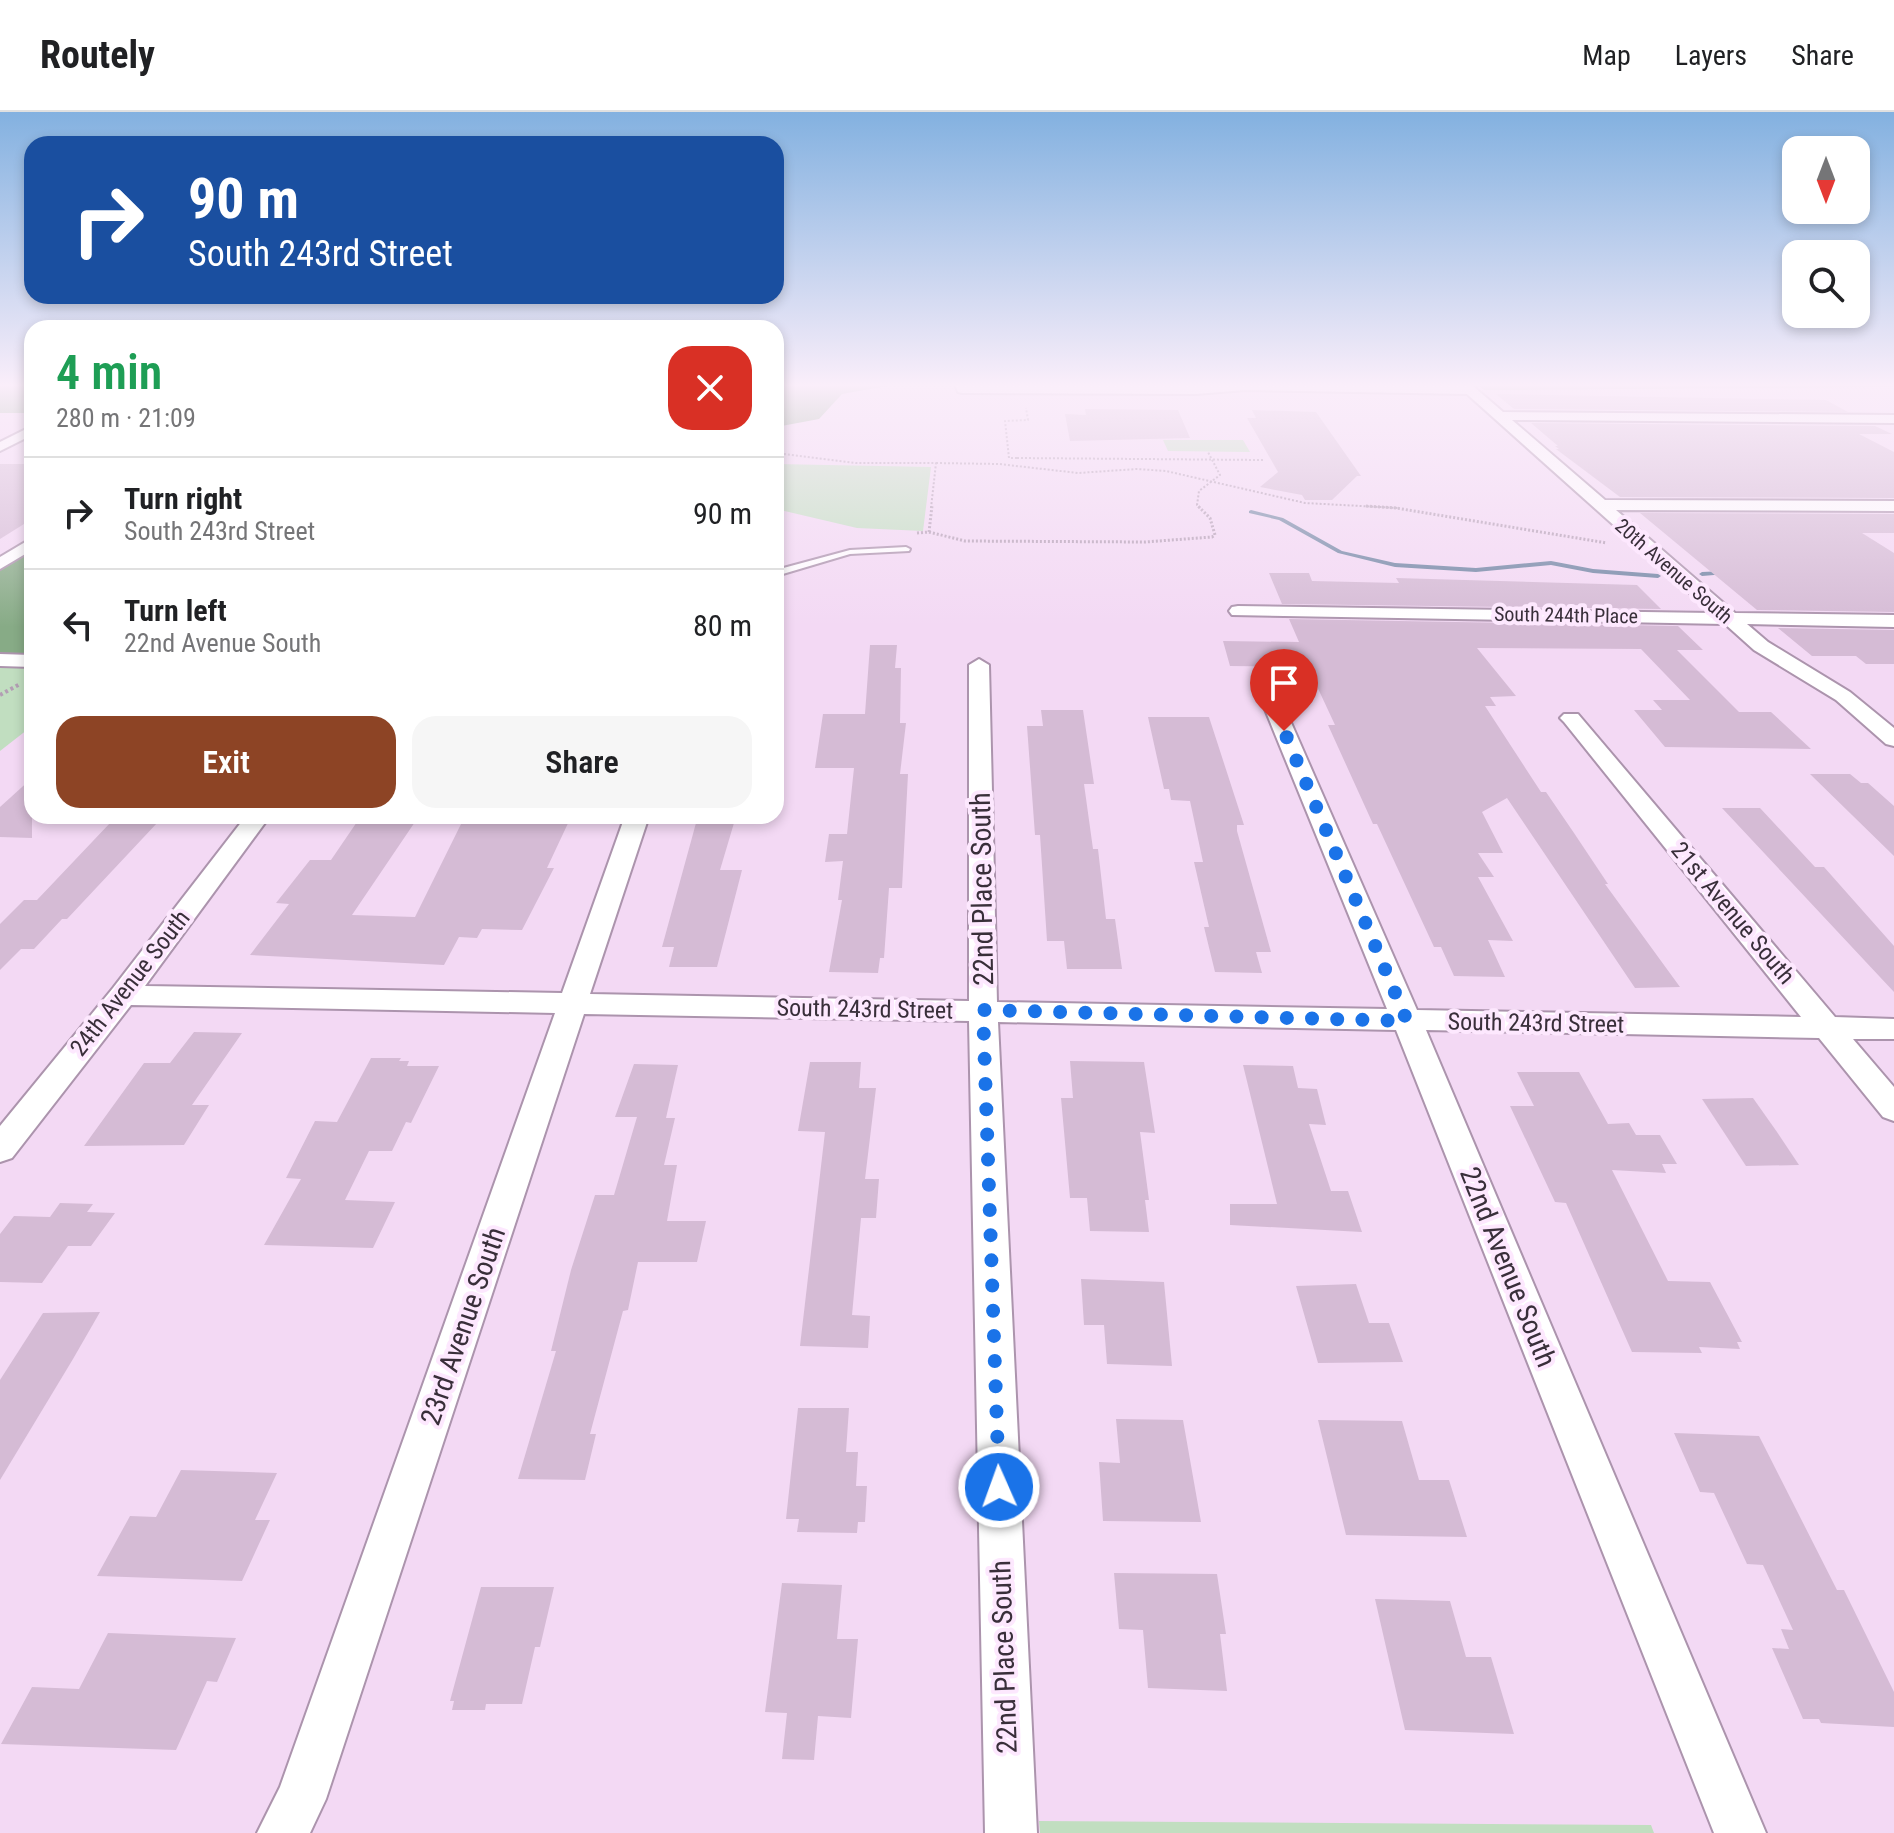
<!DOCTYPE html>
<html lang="en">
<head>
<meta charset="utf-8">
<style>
	:root { --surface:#fff; --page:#f6f6f6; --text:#202124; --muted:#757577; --line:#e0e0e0; --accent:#8d4425 }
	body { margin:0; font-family:"Roboto Condensed",sans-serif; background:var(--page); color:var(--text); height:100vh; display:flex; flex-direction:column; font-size:30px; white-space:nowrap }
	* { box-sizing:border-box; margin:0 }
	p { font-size:26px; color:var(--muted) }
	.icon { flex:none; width:44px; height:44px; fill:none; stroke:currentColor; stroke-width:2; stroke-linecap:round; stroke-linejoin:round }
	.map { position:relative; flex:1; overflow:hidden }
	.drawer { position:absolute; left:24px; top:208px; width:760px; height:504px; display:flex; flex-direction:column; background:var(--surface); border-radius:24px; box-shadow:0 4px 12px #0003 }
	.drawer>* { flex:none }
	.hud { position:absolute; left:24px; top:24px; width:760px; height:168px; border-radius:24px; box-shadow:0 4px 12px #0003; background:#1a4fa0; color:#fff; overflow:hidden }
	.needle { width:52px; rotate:180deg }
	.fabs { position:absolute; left:1782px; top:24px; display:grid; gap:16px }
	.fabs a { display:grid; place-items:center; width:88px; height:88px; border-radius:16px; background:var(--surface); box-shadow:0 4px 12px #0003; font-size:40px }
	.pin { position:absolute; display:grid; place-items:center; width:68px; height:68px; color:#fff; margin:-82px -34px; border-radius:50% 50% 50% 0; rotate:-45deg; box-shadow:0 0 8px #0007 }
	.pin .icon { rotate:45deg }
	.me { position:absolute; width:88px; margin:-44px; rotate:358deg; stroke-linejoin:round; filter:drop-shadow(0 0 6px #0008) }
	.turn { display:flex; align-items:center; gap:28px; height:168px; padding:0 32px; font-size:36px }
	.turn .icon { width:104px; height:104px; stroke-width:2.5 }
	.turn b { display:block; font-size:56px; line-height:68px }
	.round { display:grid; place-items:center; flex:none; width:84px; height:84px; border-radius:24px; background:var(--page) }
	.headline { display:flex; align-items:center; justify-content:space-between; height:136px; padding:0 32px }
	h1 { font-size:48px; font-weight:600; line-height:60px; color:#1e9e55 }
	.action { display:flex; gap:16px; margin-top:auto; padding:16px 32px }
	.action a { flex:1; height:92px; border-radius:24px; background:var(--accent); color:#fff; font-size:32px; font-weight:600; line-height:92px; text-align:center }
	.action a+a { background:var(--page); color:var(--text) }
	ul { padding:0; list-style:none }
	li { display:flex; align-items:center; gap:24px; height:112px; padding:0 32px; border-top:2px solid var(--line) }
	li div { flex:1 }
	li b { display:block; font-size:30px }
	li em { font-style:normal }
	header { display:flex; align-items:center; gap:48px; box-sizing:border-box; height:112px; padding:0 40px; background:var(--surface); border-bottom:2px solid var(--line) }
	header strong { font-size:38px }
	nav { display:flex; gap:44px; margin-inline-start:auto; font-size:28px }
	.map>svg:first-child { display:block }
</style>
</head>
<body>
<header>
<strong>Routely</strong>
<nav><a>Map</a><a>Layers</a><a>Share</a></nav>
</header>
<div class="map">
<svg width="1894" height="1721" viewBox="0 0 1894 1721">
	<rect width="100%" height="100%" fill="#f3d9f4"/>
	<g fill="#c1dec0">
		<path d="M 1163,328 L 1243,328 L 1250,340 L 1168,339 Z"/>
		<path d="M 776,352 L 931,355 L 923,419 L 857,416 L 776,397 Z"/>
		<path d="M 0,548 L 32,549 L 32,614 L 0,639 Z"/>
		<path d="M 1039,1709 L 1651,1713 L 1654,1721 L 1040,1721 Z"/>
	</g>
	<g fill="#87ab86">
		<rect x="0" y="274" width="32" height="27"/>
		<path d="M 776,274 L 887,274 L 842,282 L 819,307 L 776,315 Z"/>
		<path d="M 1479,274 L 1894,274 L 1894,275 L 1484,278 Z"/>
		<path d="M 32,427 L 32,549 L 0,548 L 0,449 Z"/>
	</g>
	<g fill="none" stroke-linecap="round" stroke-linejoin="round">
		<g fill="#7387a5" fill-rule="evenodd">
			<path d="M 1251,398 L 1283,406 L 1342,439 L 1395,451 L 1476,456 L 1551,449 L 1593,457 L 1658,462 L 1661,464 L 1658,466 L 1593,461 L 1551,453 L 1476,460 L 1395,455 L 1338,441 L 1279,408 L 1249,401 L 1249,399 Z"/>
			<path d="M 1724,459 L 1726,460 L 1726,462 L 1702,464 L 1699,462 L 1702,460 Z"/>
		</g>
	</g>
	<g fill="#d5bbd5">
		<path d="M 1496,282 L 1826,288 L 1848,300 L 1514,297 Z"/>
		<path d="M 1085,297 L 1178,298 L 1190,326 L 1070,329 L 1065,302 L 1086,303 Z"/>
		<path d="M 1252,298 L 1316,300 L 1361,364 L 1357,364 L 1332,388 L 1305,388 L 1302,383 L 1260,375 L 1278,360 L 1247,306 L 1256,306 Z"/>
		<path d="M 1531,311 L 1875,314 L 1892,322 L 1859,322 L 1894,340 L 1894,386 L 1620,385 L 1556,337 L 1559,337 L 1555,334 L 1558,334 Z"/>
		<path d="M 0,352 L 32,352 L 32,407 L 0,427 Z"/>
		<path d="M 1640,401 L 1894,402 L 1894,421 L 1862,421 L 1894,441 L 1894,500 L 1757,498 Z"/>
		<path d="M 1269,461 L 1309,461 L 1312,469 L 1399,471 L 1396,466 L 1637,473 L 1661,497 L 1282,492 Z"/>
		<path d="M 1289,507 L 1678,514 L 1703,538 L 1677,538 L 1739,600 L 1771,600 L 1811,637 L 1665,635 L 1634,598 L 1662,598 L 1653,588 L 1690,588 L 1641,537 L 1477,536 L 1516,584 L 1490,585 L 1496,594 L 1485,594 L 1541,680 L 1546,680 L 1574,721 L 1608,772 L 1605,772 L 1680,875 L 1635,876 L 1507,686 L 1482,700 L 1503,741 L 1478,741 L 1494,765 L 1478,765 L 1513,829 L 1488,828 L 1505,865 L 1454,864 L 1441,835 L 1434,835 L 1377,712 L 1373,712 L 1328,613 L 1335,613 L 1308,555 L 1230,554 L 1223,529 L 1299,530 Z"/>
		<path d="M 1778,516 L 1894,518 L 1894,552 L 1866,552 L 1856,544 L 1812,544 Z"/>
		<path d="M 870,533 L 897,533 L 895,556 L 901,556 L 900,611 L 906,611 L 900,662 L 908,662 L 902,776 L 889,776 L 884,846 L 880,846 L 878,861 L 829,860 L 842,788 L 838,788 L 843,749 L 825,750 L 829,722 L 847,722 L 854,656 L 815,656 L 823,602 L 865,602 Z"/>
		<path d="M 1041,598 L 1083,598 L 1094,672 L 1084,672 L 1093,737 L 1098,737 L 1106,807 L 1115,807 L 1122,857 L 1067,857 L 1064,829 L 1047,829 L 1040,723 L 1035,723 L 1027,614 L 1043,614 Z"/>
		<path d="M 1148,605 L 1209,605 L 1244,713 L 1237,713 L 1237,719 L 1271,840 L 1256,840 L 1262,861 L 1215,860 L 1204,815 L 1209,815 L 1194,750 L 1203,750 L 1190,689 L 1171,688 L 1169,677 L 1164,677 Z"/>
		<path d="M 1810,662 L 1850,662 L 1861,671 L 1868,671 L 1894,694 L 1894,744 Z"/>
		<path d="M 32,666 L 32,726 L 0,725 L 0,695 Z"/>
		<path d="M 1722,696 L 1760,696 L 1815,755 L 1824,755 L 1894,834 L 1894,880 Z"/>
		<path d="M 361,704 L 419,704 L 352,803 L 415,805 L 464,706 L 570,707 L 547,756 L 554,756 L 522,818 L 482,817 L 477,826 L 459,825 L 444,853 L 250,843 L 289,792 L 276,791 L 310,748 L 331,748 Z"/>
		<path d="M 111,710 L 158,710 L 67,807 L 62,807 L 34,837 L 21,837 L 0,858 L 0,812 L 24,788 L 37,788 Z"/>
		<path d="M 696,711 L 734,711 L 720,758 L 742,758 L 717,855 L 669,855 L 674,835 L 662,835 Z"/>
		<path d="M 194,920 L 242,921 L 192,993 L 209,993 L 184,1033 L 84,1034 L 144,951 L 170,951 Z"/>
		<path d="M 371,946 L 401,946 L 399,949 L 409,949 L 407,954 L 439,954 L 411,1011 L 406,1010 L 392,1039 L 369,1039 L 345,1088 L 395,1090 L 373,1136 L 264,1133 L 301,1067 L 286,1066 L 315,1009 L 337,1010 Z"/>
		<path d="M 1070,949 L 1144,950 L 1155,1021 L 1140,1020 L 1149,1088 L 1145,1088 L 1149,1120 L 1090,1119 L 1087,1086 L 1070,1086 L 1061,986 L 1073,986 Z"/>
		<path d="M 810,950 L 861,950 L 859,976 L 876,976 L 865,1067 L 879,1067 L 876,1106 L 861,1106 L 852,1203 L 870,1204 L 868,1236 L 800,1234 L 825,1020 L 798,1019 Z"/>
		<path d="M 634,952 L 678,953 L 666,1006 L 675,1006 L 664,1053 L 677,1053 L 667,1109 L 706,1109 L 697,1150 L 638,1150 L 628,1198 L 623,1199 L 590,1322 L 596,1322 L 585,1368 L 518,1367 L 556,1239 L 551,1239 L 571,1158 L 595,1083 L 614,1083 L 637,1005 L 615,1005 Z"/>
		<path d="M 1243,953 L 1293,954 L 1298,976 L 1317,977 L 1326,1013 L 1309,1012 L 1331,1079 L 1348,1079 L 1362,1120 L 1230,1113 L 1230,1092 L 1277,1092 Z"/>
		<path d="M 1517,960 L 1579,960 L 1608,1012 L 1629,1011 L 1636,1023 L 1660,1023 L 1677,1052 L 1662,1052 L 1666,1061 L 1612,1058 L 1668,1169 L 1710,1170 L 1742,1230 L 1737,1230 L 1740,1237 L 1699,1235 L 1702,1241 L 1632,1240 L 1566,1091 L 1555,1090 L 1510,994 L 1534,994 Z"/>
		<path d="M 1753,986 L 1777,1020 L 1799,1053 L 1746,1054 L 1702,987 Z"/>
		<path d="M 60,1091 L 93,1092 L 87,1100 L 115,1101 L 91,1134 L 68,1134 L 42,1171 L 0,1170 L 0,1122 L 14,1104 L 50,1105 Z"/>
		<path d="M 1081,1167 L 1164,1170 L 1172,1254 L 1107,1252 L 1104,1213 L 1084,1213 Z"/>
		<path d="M 1356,1172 L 1369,1211 L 1389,1211 L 1403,1250 L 1318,1251 L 1296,1174 Z"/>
		<path d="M 100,1200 L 73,1247 L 0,1368 L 0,1268 L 43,1201 Z"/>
		<path d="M 798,1296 L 849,1296 L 846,1340 L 858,1340 L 856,1374 L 867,1374 L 865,1410 L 858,1410 L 857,1421 L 797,1420 L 799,1407 L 786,1407 Z"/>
		<path d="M 1116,1307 L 1183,1308 L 1201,1410 L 1103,1409 L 1099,1350 L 1120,1351 Z"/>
		<path d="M 1318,1308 L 1402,1309 L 1419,1368 L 1449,1368 L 1467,1425 L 1346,1423 Z"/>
		<path d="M 1674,1321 L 1759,1324 L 1837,1478 L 1844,1478 L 1894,1580 L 1894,1615 L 1821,1611 L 1819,1607 L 1803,1607 L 1772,1536 L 1789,1537 L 1781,1517 L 1793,1518 L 1763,1453 L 1747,1452 L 1714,1381 L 1700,1380 Z"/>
		<path d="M 181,1358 L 277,1361 L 255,1408 L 270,1408 L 242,1469 L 97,1464 L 130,1404 L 156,1405 Z"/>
		<path d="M 1114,1461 L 1217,1462 L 1226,1522 L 1220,1522 L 1227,1579 L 1148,1576 L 1143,1518 L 1119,1517 Z"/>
		<path d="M 782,1471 L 842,1473 L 837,1527 L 858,1527 L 851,1606 L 818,1604 L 814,1648 L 782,1647 L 787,1601 L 765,1600 Z"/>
		<path d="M 481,1475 L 554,1475 L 540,1535 L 535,1535 L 522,1592 L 486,1592 L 485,1598 L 452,1598 L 454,1589 L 450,1589 Z"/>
		<path d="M 1375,1487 L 1450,1489 L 1466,1545 L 1491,1545 L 1514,1622 L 1405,1618 Z"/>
		<path d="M 108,1521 L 236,1526 L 217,1570 L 207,1569 L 176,1638 L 1,1632 L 32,1575 L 79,1577 Z"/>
	</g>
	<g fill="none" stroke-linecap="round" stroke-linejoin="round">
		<defs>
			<path id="lane" d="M 906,435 L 910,437 L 909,439 L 850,442 L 776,464 L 776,458 L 850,438 Z"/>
			<g id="street">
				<path d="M 956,274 L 1473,274 L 1503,300 L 1894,303 L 1894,311 L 1512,308 L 1605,388 L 1894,389 L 1894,399 L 1616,398 L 1735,501 L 1894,503 L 1894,515 L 1747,512 L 1768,530 L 1850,580 L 1894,616 L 1894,634 L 1886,632 L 1836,588 L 1754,538 L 1725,512 L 1232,503 L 1229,499 L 1232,495 L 1238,494 L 1712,501 L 1467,282 L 1245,278 L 1196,282 L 962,281 L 958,280 Z"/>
				<path d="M 32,314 L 32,323 L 0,339 L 0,330 Z"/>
				<path d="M 32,426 L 32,438 L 0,457 L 0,445 Z"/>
				<path d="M 0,542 L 32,543 L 32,555 L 0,554 Z"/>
				<path d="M 979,547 L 989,553 L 997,890 L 1387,897 L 1262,590 L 1272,584 L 1282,590 L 1417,898 L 1801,905 L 1564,610 L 1560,606 L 1564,602 L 1578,602 L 1835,905 L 1894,907 L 1894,927 L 1853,927 L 1894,975 L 1894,1009 L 1883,1005 L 1819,926 L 1426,918 L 1766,1721 L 1714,1721 L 1396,918 L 998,910 L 1037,1721 L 985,1721 L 969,909 L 584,902 L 326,1687 L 310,1721 L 257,1721 L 280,1675 L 555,901 L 131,893 L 12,1046 L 0,1050 L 0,1014 L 113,876 L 246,704 L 270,704 L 145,874 L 562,881 L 625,704 L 649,704 L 590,882 L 969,889 L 969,553 Z"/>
			</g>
		</defs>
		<use href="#lane" stroke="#ac94ad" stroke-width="4"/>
		<use href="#street" stroke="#ac94ad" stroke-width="4"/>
		<g stroke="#b39eb4" stroke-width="2" stroke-dasharray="2 2" stroke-linecap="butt">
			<path d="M 776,341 L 856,351 L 936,351 L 931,396"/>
			<path d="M 1017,346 L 1009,346 L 1005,309 L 1028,308 L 1026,296"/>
			<path d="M 1017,346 L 1264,348"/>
			<path d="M 936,351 L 999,352 L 1078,361 L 1137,357 L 1166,359 L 1305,391 L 1398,396"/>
			<path d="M 1200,396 L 1197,393 L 1199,379 L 1220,363 L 1208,340"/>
		</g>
		<g stroke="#b39eb4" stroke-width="3" stroke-dasharray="2 2" stroke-linecap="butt">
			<path d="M 1366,394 L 1396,396 L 1607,431"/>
			<path d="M 929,420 L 965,429 L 1145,430 L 1212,425 L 1215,423 L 1210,406 L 1198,394"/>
			<path d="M 917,421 L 929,420 L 932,394"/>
		</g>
		<path stroke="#b39eb4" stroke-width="4" stroke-dasharray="3 3" stroke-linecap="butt" d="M 0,583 L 20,572"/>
		<use href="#lane" fill="#fff" fill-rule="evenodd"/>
		<use href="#street" fill="#fff" fill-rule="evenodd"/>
	</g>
	<linearGradient id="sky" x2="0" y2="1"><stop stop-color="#83b1e0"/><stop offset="0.53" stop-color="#faeefa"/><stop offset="1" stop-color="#faeefa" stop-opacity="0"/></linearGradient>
	<rect width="1894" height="515" fill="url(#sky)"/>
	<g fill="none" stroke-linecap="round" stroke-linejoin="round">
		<path stroke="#1a73e8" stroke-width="14" stroke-dasharray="0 25.2" d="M 999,1375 L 983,898 L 1407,909 L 1284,619"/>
	</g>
	<g text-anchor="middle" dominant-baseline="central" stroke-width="8" stroke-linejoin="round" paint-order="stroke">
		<g font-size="20" fill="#392f3a" stroke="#fde8fe">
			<text transform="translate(1674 459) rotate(41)">20th Avenue South</text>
			<text transform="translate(1566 503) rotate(1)">South 244th Place</text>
		</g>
		<g font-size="24" fill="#392f3a" stroke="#fde8fe">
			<text transform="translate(1733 801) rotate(50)">21st Avenue South</text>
			<text transform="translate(130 871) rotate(-52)">24th Avenue South</text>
			<text transform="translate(865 897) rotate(1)">South 243rd Street</text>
			<text transform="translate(1536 911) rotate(1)">South 243rd Street</text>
		</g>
		<g font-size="28" fill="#392f3a" stroke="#fde8fe">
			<text transform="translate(982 777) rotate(-91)">22nd Place South</text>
			<text transform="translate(1508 1155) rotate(68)">22nd Avenue South</text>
			<text transform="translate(463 1214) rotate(-71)">23rd Avenue South</text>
			<text transform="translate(1004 1545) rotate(-92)">22nd Place South</text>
		</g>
	</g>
</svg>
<div class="fabs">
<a><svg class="needle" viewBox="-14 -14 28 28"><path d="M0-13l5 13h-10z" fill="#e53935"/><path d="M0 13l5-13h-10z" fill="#757577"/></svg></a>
<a><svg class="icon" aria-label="search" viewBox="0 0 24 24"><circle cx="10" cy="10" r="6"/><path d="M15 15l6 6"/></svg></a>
</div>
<div class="pin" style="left:1284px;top:619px;background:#d93025"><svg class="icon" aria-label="arrive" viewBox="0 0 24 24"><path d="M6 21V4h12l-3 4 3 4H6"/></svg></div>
<svg class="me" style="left:999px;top:1375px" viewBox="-20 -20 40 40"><circle r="17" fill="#1a73e8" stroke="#fff" stroke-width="3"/><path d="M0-11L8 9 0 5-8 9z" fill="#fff"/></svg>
<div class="hud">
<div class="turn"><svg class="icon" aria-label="right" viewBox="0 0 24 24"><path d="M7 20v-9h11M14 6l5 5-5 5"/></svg><div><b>90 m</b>South 243rd Street</div></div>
</div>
<section class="drawer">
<div class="headline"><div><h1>4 min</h1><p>280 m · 21:09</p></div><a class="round" style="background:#d93025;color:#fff"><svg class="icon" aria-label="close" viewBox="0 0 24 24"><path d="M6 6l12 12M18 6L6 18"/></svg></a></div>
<ul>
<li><svg class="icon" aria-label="right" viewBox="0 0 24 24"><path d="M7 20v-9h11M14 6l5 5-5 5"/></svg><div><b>Turn right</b><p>South 243rd Street</p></div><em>90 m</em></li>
<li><svg class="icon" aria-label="left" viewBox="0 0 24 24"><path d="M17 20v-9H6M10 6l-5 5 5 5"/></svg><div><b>Turn left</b><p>22nd Avenue South</p></div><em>80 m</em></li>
</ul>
<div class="action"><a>Exit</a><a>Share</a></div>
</section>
</div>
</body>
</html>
